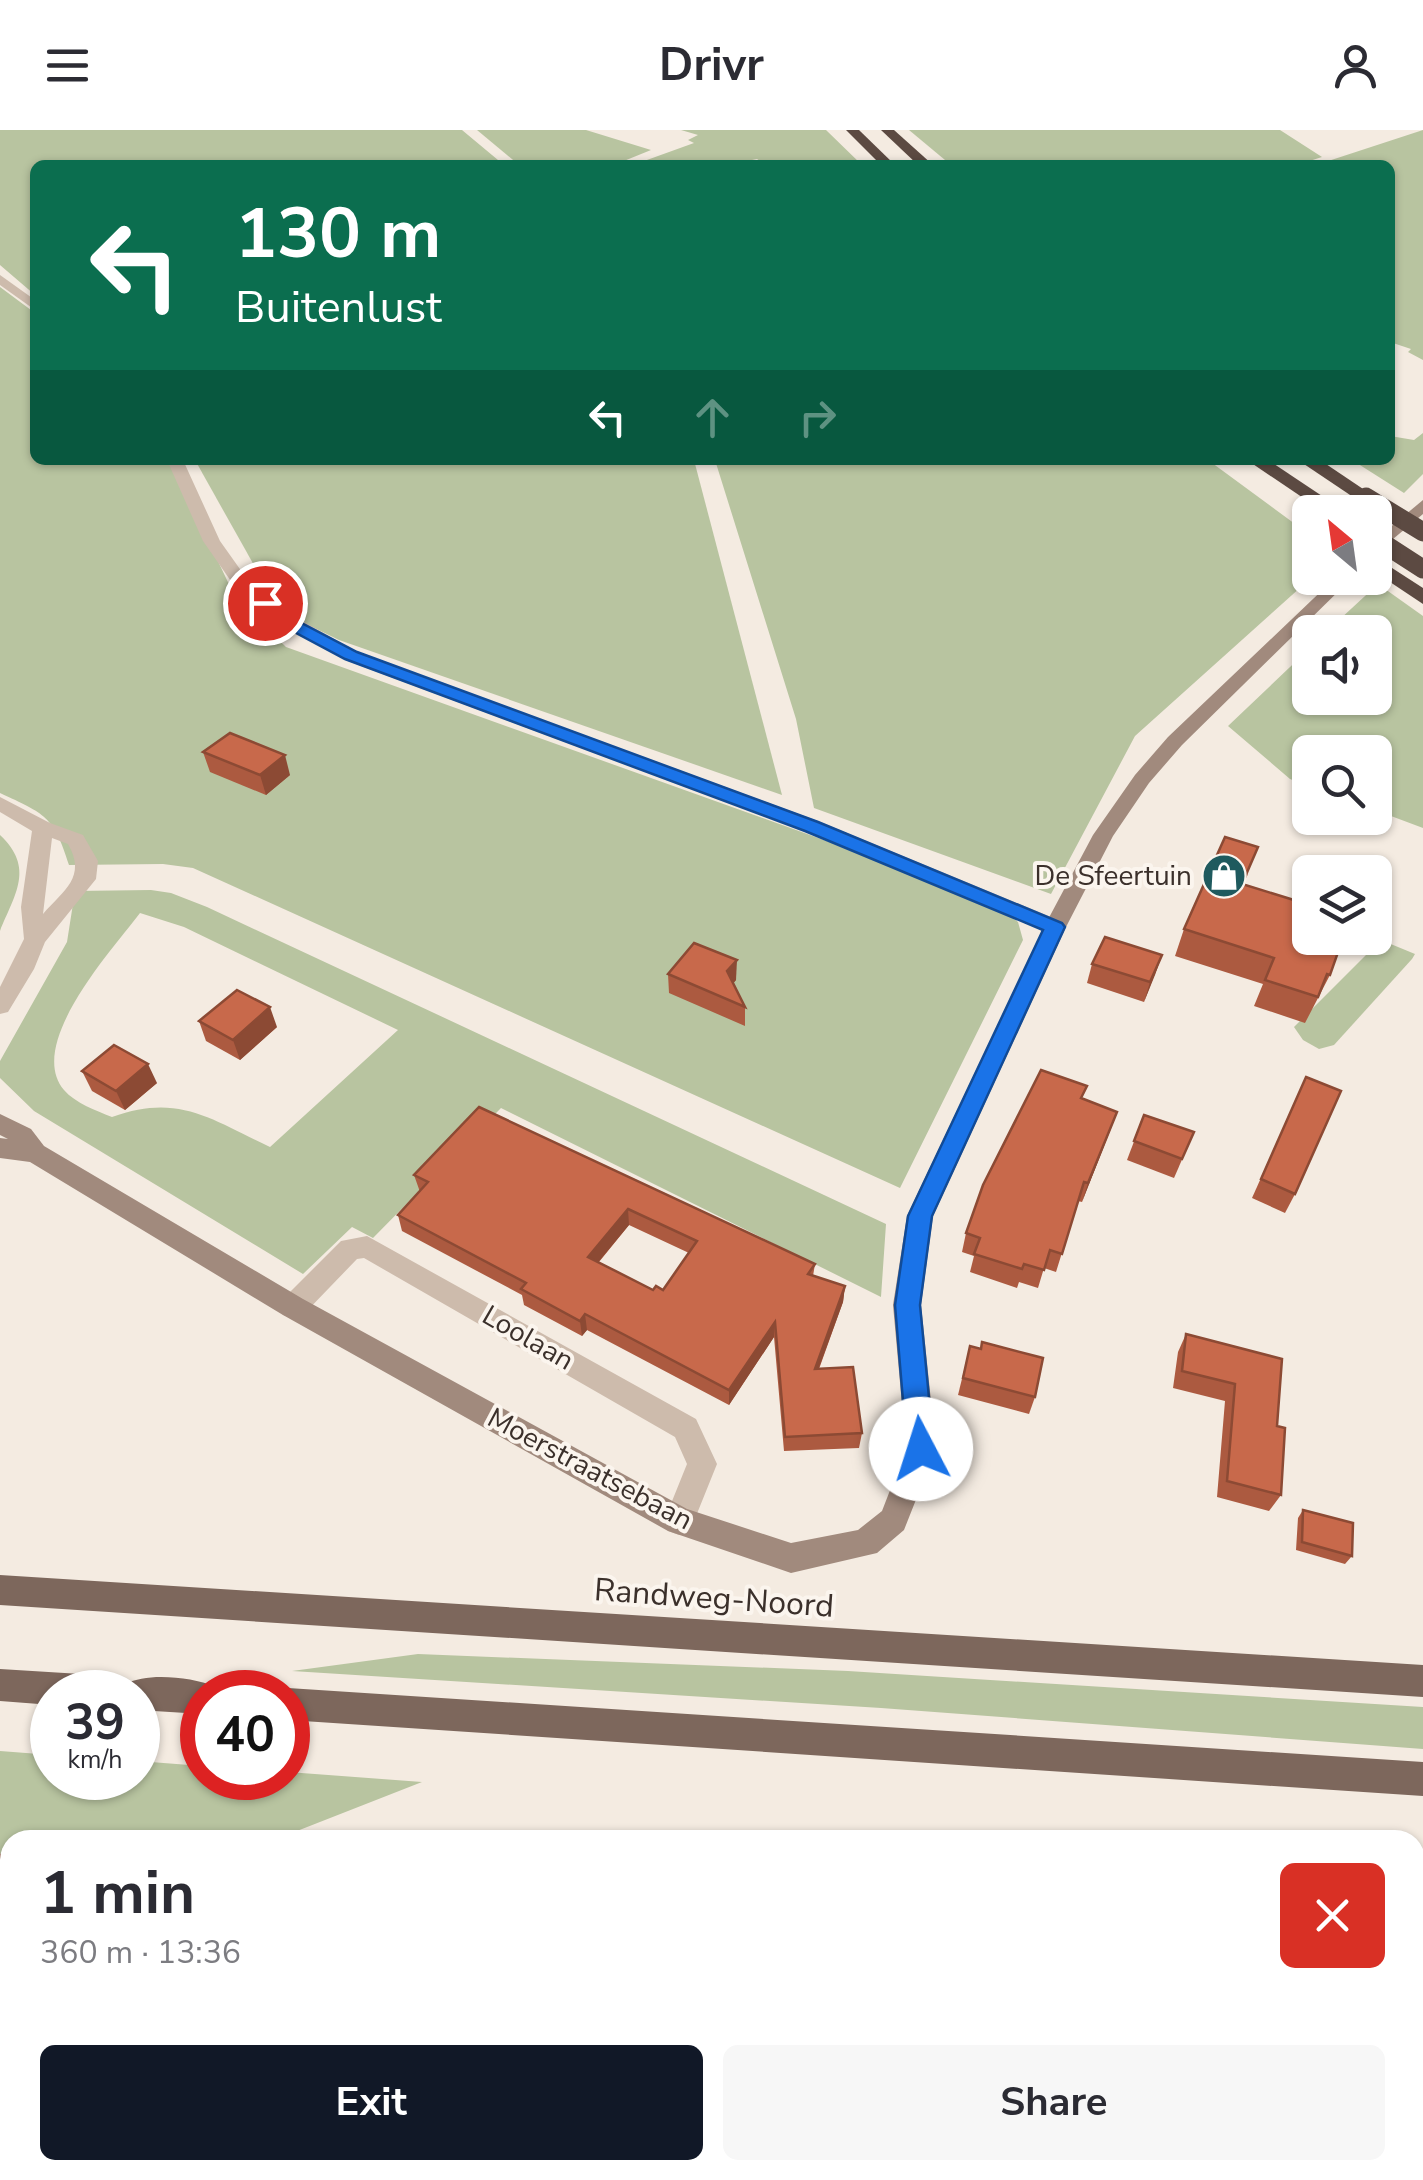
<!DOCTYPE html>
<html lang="en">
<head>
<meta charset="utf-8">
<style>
	:root { --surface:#fff; --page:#f7f7f7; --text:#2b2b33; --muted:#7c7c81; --accent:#111827 }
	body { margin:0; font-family:"Nunito Sans",sans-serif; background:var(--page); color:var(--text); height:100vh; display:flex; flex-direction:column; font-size:38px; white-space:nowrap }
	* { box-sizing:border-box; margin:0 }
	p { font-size:32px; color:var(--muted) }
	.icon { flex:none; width:55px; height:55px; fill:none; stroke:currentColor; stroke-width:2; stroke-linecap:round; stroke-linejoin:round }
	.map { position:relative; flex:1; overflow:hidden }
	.panel { position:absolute; left:0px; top:1700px; width:1425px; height:350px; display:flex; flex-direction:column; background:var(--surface); border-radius:30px 30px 0 0; box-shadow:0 2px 8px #0004 }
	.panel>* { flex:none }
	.banner { position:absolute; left:30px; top:30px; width:1365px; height:305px; border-radius:15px; box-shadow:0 2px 8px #0004; background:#0b6e4f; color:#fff; overflow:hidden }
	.needle { width:65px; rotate:331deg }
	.controls { position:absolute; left:1292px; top:365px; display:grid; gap:20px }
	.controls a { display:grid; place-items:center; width:100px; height:100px; border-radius:15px; background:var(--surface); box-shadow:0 2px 8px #0004; font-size:50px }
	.speed { position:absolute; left:30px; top:1540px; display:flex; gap:20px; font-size:50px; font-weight:700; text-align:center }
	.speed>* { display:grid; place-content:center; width:130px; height:130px; border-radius:50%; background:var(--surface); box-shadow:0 2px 8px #0004; line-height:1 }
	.speed small { font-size:25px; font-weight:400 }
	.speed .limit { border:15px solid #d22; background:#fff; color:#111 }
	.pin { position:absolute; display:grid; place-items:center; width:85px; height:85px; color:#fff; margin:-42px; border:5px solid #fff; border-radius:50%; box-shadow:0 2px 10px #0007 }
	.me { position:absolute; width:110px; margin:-55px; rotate:355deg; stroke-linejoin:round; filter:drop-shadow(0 0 8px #0008) }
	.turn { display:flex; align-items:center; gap:35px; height:210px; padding:0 40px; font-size:45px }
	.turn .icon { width:130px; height:130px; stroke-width:2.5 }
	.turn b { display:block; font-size:70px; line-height:85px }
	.lanes { display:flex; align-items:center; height:95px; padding:0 40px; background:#0003; justify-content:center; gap:50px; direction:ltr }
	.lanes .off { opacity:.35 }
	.round { display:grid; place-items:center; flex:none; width:105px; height:105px; border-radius:15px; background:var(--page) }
	.head { display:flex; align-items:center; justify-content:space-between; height:170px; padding:0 40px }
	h1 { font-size:60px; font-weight:700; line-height:75px }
	.primary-button { display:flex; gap:20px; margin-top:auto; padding:20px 40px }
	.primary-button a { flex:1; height:115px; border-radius:15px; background:var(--accent); color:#fff; font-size:40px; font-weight:700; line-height:115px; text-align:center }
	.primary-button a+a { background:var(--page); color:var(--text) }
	header { display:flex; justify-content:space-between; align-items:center; height:130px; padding:0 40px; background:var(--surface); font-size:45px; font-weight:700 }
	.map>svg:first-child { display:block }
</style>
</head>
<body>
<header><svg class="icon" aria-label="menu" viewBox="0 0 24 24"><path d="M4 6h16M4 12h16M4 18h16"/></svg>Drivr<svg class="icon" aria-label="person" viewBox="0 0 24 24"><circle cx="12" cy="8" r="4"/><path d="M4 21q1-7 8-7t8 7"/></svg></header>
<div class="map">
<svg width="1423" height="2050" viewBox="0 0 1423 2050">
	<rect width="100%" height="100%" fill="#f4ebe1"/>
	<g fill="#b8c4a0" fill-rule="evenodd">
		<path d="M 0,0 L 462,0 L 504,35 L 35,35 L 35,165 L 0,135 Z"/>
		<path d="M 477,0 L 586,0 L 651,20 L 614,35 L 519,35 Z"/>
		<path d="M 681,0 L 826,0 L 862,35 L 756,35 L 763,33 L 757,29 L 727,35 L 633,35 L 694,13 L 688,10 L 698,5 Z"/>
		<path d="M 909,0 L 1280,0 L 1322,27 L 1297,35 L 951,35 Z"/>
		<path d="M 1423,0 L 1423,230 L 1408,222 L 1411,219 L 1390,212 L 1390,35 L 1316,35 Z"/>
		<path d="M 0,157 L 35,183 L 35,330 L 170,330 L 235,467 L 286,517 L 988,769 L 1018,792 L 1023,810 L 900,1058 L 193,738 L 163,734 L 69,735 C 54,686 45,684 0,663 Z"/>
		<path d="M 1423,303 L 1423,344 L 1404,363 L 1352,330 L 1390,330 L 1390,306 L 1414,310 Z"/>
		<path d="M 195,330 L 694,330 L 782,665 L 339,510 L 294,488 L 274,471 Z"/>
		<path d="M 715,330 L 1208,330 L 1310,405 L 1311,448 L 1135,606 L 1051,764 L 814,678 L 796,589 Z"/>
		<path d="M 1378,454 L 1423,486 L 1423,698 L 1375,680 L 1375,622 L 1310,622 L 1310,657 L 1290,649 L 1228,596 L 1310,518 L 1310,568 L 1375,568 L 1375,502 L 1326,502 Z"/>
		<path d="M 0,705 C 35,738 15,764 0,801 Z"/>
		<path d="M 151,760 L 171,763 L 207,777 L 886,1094 L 881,1167 L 501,978 L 373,1108 L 352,1097 L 303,1144 L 34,981 L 0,948 L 0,931 L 67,812 L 75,761 ZM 140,783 L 184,797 L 398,900 L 270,1017 C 210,989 179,963 112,987 C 97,981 75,973 64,960 C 25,914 113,819 140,783 Z"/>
		<path d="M 1381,810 L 1415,824 L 1412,829 L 1334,915 L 1319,919 L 1303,910 L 1294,897 Z"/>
		<path d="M 418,1524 L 848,1541 L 1423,1577 L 1423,1619 L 881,1578 L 292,1541 Z"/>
		<path d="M 0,1621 L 52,1625 L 52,1648 L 138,1648 L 138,1631 L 202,1636 L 202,1648 L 288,1648 L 288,1642 L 422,1652 L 274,1710 L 10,1710 L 10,1735 L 0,1736 Z"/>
	</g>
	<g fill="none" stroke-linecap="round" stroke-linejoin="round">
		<g fill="#cdbbac" fill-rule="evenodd">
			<path d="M 0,145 L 35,170 L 35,180 L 0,155 Z"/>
			<path d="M 167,330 L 183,330 L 220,411 L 247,449 L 285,481 L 357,522 L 818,691 L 1063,792 L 1066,797 L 1055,804 L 1047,802 L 804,701 L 345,530 L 273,488 L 235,457 L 203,411 Z"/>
			<path d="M 0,667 L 50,693 L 83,705 L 98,731 L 96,749 L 45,812 L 34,839 L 8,882 L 0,884 L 0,857 L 24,809 L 21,777 L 32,701 L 0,682 ZM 52,708 L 68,714 C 87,747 64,760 43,784 Z"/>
			<path d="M 367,1106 L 696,1289 L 717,1334 L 690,1401 L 679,1405 L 668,1401 L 664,1391 L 687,1334 L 675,1307 L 364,1128 L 357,1129 L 303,1185 L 293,1188 L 283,1185 L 279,1177 L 283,1169 L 341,1111 Z"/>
			<path d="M 988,2040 L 1028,2040 L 1027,2050 L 987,2050 Z"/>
			<path d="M 1278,2040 L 1331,2040 L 1335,2050 L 1282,2050 Z"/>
		</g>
		<g fill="#a18a7d" fill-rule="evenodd">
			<path d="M 1423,370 L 1423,384 L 1375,424 L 1375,410 Z"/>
			<path d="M 1335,448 L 1352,448 L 1182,615 L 1149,653 L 1113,706 L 1066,797 L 933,1086 L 921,1175 L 936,1319 L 904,1400 L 877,1423 L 791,1443 L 668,1401 L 283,1185 L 30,1032 L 0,1028 L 0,1008 L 8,1009 L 0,1005 L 0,984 L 31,999 L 44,1016 L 303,1169 L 687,1379 L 791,1413 L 858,1400 L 882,1381 L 906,1319 L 893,1175 L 907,1086 L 1044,797 L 1093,705 L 1135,645 L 1168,607 Z"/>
		</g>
		<g fill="#7d675c" fill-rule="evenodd">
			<path d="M 0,1445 L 1423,1535 L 1423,1567 L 0,1475 Z"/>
			<path d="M 0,1539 L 113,1546 L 126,1554 C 146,1542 192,1547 214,1556 L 216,1562 L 202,1562 L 202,1584 L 138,1580 L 138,1562 L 52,1562 L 52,1575 L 0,1571 Z"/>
			<path d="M 288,1558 L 1423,1632 L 1423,1666 L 288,1590 L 288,1562 L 276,1562 Z"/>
		</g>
		<g fill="#5c4a42" fill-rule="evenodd">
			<path d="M 846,0 L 859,0 L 895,35 L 881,35 Z"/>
			<path d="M 881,0 L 894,0 L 933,35 L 918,35 Z"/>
			<path d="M 1247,330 L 1268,330 L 1346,382 L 1324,382 Z"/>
			<path d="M 1298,330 L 1320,330 L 1375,367 L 1366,373 L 1359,371 Z"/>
			<path d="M 1375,427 L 1423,458 L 1423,474 L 1375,442 Z"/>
		</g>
		<g stroke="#5c4a42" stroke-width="19">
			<path d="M 1366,367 L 1423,402"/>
			<path d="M 1375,408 L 1423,439"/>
		</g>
	</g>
	<g fill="#ac5a40" fill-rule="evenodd">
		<path d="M 203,622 L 290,645 L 266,665 L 210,642 Z"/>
		<path d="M 1248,744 L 1243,755 L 1330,845 L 1305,893 L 1254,876 L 1263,854 L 1175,826 L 1184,799 Z"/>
		<path d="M 1162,825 L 1144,872 L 1087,853 L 1092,834 Z"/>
		<path d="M 668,844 L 736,850 L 733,853 L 745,877 L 745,896 L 669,863 Z"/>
		<path d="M 199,891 L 277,897 L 240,930 L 206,911 Z"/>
		<path d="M 82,941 L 157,953 L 125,980 L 92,961 Z"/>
		<path d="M 1306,947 L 1295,1064 L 1285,1083 L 1252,1068 Z"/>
		<path d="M 1083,969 L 1117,982 L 1082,1072 L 1078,1071 L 1056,1142 L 1044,1138 L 1038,1158 L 1019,1152 L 1017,1158 L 970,1142 L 974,1126 L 962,1122 L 966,1103 Z"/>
		<path d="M 479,977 L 815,1134 L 813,1146 L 845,1156 L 843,1172 L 819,1239 L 862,1303 L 859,1318 L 784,1321 L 774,1207 L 729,1275 L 587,1200 L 582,1206 L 524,1175 L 522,1165 L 402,1101 L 398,1085 L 420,1062 L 414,1045 ZM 629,1095 L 689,1123 L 663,1160 L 653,1160 L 599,1132 Z"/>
		<path d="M 1144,985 L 1194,1002 L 1174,1048 L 1127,1030 Z"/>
		<path d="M 1186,1204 L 1277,1296 L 1281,1365 L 1269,1381 L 1217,1367 L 1225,1271 L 1173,1258 L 1178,1222 Z"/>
		<path d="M 970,1216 L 1035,1267 L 1029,1284 L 958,1265 Z"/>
		<path d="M 1303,1380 L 1352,1426 L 1345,1434 L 1296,1420 L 1298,1388 Z"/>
		<rect x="0" y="1725" width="10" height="253"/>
		<path d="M 1417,1752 L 1423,1755 L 1423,1986 L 1415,1982 L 1415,1753 Z"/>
	</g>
	<g fill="#8c4a34">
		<path d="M 285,625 L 290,645 L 266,665 L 260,645 Z"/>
		<path d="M 1162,825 L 1155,845 L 1144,872 L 1150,852 Z"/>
		<path d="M 737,830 L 736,850 L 727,861 L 727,841 Z"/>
		<path d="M 270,877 L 277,897 L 240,930 L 233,910 Z"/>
		<path d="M 148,934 L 157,953 L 125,980 L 116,961 Z"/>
		<path d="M 1117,982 L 1110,1001 L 1082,1072 L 1088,1053 Z"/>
		<path d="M 628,1079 L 629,1095 L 590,1142 L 588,1127 Z"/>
		<path d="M 845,1156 L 843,1172 L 813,1254 L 815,1239 Z"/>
		<path d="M 585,1184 L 587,1200 L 582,1206 L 580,1191 Z"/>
		<path d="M 775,1192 L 774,1207 L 729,1275 L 729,1260 Z"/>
		<path d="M 114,2040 L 131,2040 L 143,2050 L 126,2050 Z"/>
		<path d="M 452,2040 L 465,2040 L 460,2050 L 446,2050 Z"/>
	</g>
	<g fill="#c8694b" stroke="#8c4a34" stroke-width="2.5" fill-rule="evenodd">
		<path d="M 230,603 L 285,625 L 260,645 L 203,622 Z"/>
		<path d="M 1225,707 L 1258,717 L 1242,754 L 1310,775 L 1310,808 L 1343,808 L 1330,845 L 1327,844 L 1318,867 L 1265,850 L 1274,828 L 1184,799 Z"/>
		<path d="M 1105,807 L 1162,825 L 1150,852 L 1092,834 Z"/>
		<path d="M 694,813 L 737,830 L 727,841 L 745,877 L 668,844 Z"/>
		<path d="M 237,860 L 270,877 L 233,910 L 199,891 Z"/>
		<path d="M 114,915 L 148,934 L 116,961 L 82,941 Z"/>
		<path d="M 1041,940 L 1087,956 L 1081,968 L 1117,982 L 1088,1053 L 1084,1052 L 1062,1124 L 1050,1120 L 1044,1140 L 1024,1134 L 1022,1139 L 974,1124 L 980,1108 L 966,1103 L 983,1055 Z"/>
		<path d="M 1306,947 L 1341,961 L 1295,1064 L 1261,1049 Z"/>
		<path d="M 479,977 L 815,1134 L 808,1144 L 845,1156 L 815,1239 L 853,1237 L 862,1303 L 785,1307 L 775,1192 L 729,1260 L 585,1184 L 580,1191 L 521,1159 L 526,1153 L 398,1085 L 428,1052 L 414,1045 ZM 628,1079 L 697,1111 L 663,1160 L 656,1156 L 653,1160 L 588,1127 Z"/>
		<path d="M 1144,985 L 1194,1002 L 1182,1029 L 1134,1011 Z"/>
		<path d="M 1186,1204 L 1282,1229 L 1277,1296 L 1285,1298 L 1281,1365 L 1227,1351 L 1235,1254 L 1182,1241 Z"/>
		<path d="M 982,1212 L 1043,1228 L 1035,1267 L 963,1248 L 970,1216 L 981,1219 Z"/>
		<path d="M 1303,1380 L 1353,1393 L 1352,1426 L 1302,1412 Z"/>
		<path d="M 0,1725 L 10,1725 L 10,1968 L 0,1969 Z"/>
		<path d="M 1417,1752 L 1423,1755 L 1423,1966 L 1415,1962 L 1415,1761 Z"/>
		<path d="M 46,2040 L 114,2040 L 126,2050 L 39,2050 Z"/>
		<path d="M 342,2040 L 452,2040 L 446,2050 L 336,2050 Z"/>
	</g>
	<path fill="#1a73e8" stroke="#114b97" stroke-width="2.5" d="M 259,469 L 270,469 L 294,489 L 357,522 L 818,692 L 1062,793 L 1065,797 L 932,1086 L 920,1175 L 934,1319 L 930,1328 L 921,1331 L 911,1328 L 907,1319 L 895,1175 L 908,1086 L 1043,800 L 805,701 L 345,529 L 283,496 L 259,476 Z"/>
	<defs>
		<symbol id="shop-disc" viewBox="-11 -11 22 22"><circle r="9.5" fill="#1f5a5e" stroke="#fbf5ee"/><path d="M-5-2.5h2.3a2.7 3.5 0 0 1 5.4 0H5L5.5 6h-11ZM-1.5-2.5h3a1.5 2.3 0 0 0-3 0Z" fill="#fff"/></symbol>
	</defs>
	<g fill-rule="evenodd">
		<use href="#shop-disc" x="1199" y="721" width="50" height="50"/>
	</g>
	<g text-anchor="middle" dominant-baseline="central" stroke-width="8" stroke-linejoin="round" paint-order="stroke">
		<g font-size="28" fill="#3b302b" stroke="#fbf5ee" text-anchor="end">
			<text x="1192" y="746">De Sfeertuin</text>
		</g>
		<g font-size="28" fill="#3b302b" stroke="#fbf5ee">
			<text transform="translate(528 1208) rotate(30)">Loolaan</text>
			<text transform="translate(590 1339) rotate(28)">Moerstraatsebaan</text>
		</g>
		<g font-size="32" fill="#3b302b" stroke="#fbf5ee">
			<text transform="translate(714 1468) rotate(4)">Randweg-Noord</text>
		</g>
	</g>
</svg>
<div class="controls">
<a><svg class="needle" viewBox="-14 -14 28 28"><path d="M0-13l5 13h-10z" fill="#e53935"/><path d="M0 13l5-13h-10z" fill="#7c7c81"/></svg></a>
<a><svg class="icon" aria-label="sound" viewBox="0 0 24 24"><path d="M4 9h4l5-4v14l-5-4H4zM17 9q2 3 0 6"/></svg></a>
<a><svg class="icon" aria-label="search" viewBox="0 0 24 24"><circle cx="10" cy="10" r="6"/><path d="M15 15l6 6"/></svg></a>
<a><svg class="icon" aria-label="layers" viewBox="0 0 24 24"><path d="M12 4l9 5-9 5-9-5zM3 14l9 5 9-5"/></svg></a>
</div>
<div class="speed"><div>39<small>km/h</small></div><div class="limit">40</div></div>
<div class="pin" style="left:265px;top:473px;background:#d93025"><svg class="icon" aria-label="arrive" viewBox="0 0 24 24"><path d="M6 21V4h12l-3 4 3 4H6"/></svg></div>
<svg class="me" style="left:921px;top:1319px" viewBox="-20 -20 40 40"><circle r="19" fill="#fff"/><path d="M0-13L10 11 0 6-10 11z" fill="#1a73e8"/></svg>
<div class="banner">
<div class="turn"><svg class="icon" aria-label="left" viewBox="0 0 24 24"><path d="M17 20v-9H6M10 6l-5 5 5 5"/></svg><div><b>130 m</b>Buitenlust</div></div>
<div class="lanes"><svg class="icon" aria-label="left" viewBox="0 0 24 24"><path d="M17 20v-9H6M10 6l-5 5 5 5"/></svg><svg class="icon off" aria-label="ahead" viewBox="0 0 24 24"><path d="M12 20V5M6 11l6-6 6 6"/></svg><svg class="icon off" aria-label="right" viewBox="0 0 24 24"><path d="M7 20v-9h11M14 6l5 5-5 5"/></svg></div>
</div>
<section class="panel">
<div class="head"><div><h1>1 min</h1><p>360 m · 13:36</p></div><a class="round" style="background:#d93025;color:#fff"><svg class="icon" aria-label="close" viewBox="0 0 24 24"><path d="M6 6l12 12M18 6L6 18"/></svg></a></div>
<div class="primary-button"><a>Exit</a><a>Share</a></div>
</section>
</div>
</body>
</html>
